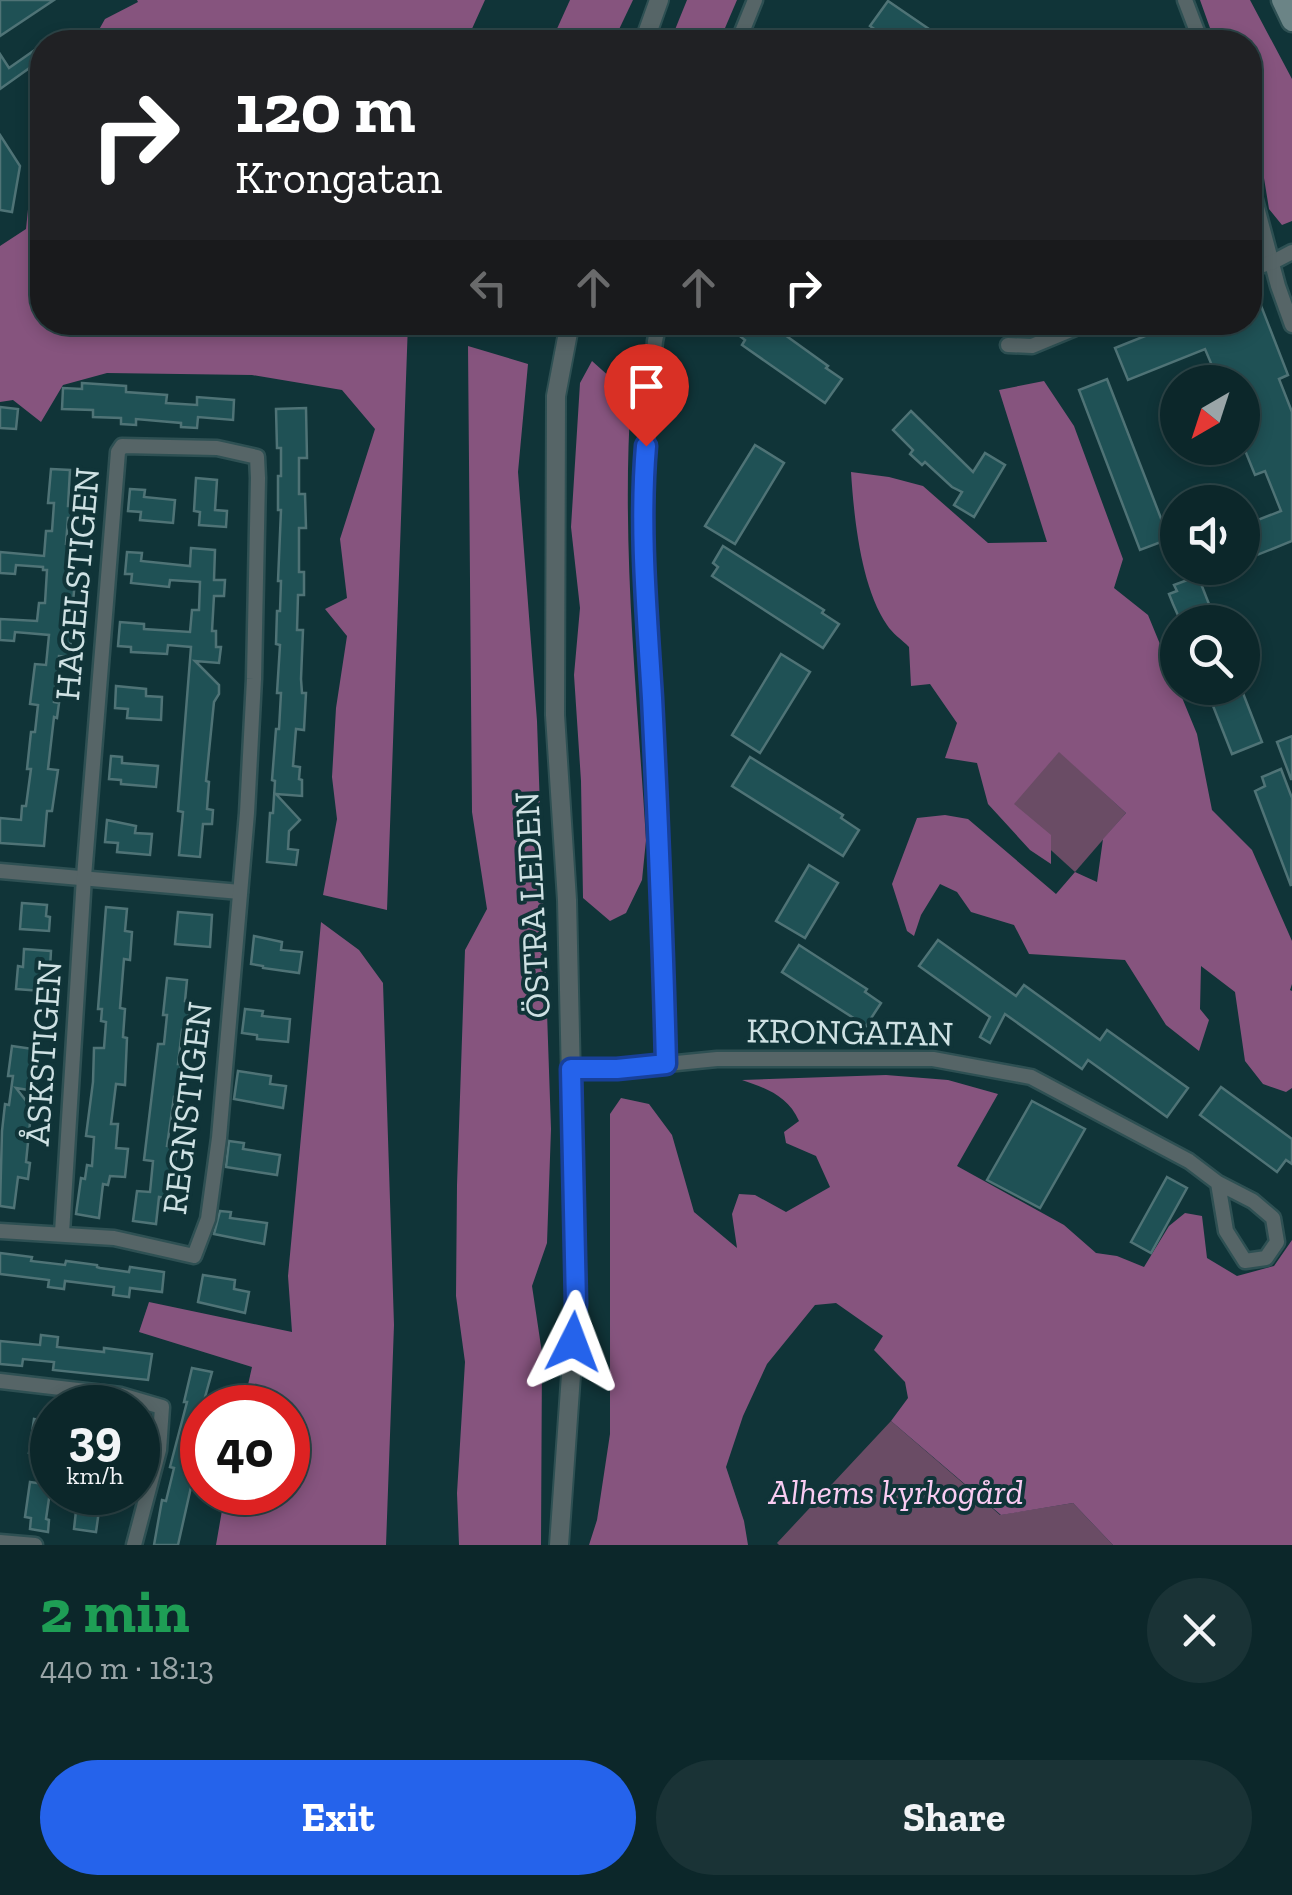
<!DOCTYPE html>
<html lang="en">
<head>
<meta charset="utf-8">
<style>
	:root { --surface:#0c272a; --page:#1a3336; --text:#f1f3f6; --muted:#9aa5a8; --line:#2c4447; --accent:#2563eb }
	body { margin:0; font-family:"Zilla Slab",serif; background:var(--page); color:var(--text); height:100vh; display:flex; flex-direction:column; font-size:38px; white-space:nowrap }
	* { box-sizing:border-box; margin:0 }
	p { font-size:32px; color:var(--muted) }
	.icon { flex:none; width:55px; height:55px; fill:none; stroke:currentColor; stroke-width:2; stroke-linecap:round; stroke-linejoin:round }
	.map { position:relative; height:1545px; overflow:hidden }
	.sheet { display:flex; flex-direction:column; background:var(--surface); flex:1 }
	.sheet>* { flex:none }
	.hud { position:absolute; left:30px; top:30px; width:1232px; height:305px; border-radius:40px; box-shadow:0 5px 15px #0003,0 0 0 2px var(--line); background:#202124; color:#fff; overflow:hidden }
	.needle { width:65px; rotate:219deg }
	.controls { position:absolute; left:1160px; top:365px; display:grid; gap:20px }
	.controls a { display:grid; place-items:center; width:100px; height:100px; border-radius:50%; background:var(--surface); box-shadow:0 5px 15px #0003,0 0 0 2px var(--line); font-size:50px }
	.speed { position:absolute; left:30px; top:1385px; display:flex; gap:20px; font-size:50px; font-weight:700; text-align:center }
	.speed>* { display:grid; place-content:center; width:130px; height:130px; border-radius:50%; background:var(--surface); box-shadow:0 5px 15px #0003,0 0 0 2px var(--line); line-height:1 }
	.speed small { font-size:25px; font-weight:400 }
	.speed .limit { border:15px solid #d22; background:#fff; color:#111 }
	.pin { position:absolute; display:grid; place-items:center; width:85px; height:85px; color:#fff; margin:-102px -42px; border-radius:50% 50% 50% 0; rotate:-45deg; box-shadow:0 0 10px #0007 }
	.pin .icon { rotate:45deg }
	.me { position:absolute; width:110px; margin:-55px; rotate:3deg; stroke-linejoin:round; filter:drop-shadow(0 0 8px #0008) }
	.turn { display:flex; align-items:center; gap:35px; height:210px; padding:0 40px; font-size:45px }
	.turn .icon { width:130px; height:130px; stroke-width:2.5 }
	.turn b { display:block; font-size:70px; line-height:85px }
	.lanes { display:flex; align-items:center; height:95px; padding:0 40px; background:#0003; justify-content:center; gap:50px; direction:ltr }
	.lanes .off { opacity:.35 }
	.round { display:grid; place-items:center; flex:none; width:105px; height:105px; border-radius:52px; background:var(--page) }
	.head { display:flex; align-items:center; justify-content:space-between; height:170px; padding:0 40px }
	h1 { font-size:60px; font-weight:800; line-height:75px; color:#1e9e55 }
	.cta { display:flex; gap:20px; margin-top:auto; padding:20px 40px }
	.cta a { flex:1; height:115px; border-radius:60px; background:var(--accent); color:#fff; font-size:40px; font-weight:800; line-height:115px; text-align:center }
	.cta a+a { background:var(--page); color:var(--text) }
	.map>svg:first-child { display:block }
</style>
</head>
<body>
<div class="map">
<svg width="1292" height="1545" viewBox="0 0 1292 1545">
	<rect width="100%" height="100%" fill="#103438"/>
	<g fill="#6a4c65">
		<path d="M 1059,751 L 1126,813 L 1075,872 L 1007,810 Z"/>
		<path d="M 891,1421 L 1000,1515 L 1073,1503 L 1113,1545 L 779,1545 L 777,1543 Z"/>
	</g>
	<g fill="#86547e">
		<path d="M 137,0 L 485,0 L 466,42 L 92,42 L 105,19 L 138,2 Z"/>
		<path d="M 570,0 L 633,0 L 613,42 L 551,42 Z"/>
		<path d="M 687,0 L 737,0 L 719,42 L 670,42 Z"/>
		<path d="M 1200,0 L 1250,0 L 1292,79 L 1292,221 L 1282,225 L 1269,209 L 1263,172 L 1250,137 L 1250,42 L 1215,42 Z"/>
		<path d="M 42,134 L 42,322 L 408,323 L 387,910 L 323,895 L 337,819 L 332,777 L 336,708 L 347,636 L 325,609 L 347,598 L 340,539 L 375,429 L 342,390 L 252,375 L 107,373 L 63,385 L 41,422 L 13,400 L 0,402 L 0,246 L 26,229 L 34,150 Z"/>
		<path d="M 468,346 L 528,364 L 518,472 L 537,721 L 551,1129 L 547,1243 L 532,1286 L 542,1353 L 541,1545 L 459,1545 L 457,1493 L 465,1362 L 456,1296 L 457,1185 L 465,950 L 487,909 L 472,812 Z"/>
		<path d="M 592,361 L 631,396 C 621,544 637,692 646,840 L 642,880 L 626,913 L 610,921 L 583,898 L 581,781 L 574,675 L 580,608 L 571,527 L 580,383 Z"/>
		<path d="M 1044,381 L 1074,426 L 1123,559 L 1114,588 L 1148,615 L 1197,734 L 1212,810 L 1252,850 L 1292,941 L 1292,984 L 1290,990 L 1292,991 L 1292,1088 L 1286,1092 L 1263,1084 L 1245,1061 L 1235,992 L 1201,966 L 1200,1009 L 1209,1020 L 1199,1051 L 1166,1025 L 1125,960 L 1029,954 L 1014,925 L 971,912 L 957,892 L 940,884 L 921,915 L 914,936 L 907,931 L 892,884 L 917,818 L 945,815 L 968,819 L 1056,894 L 1075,872 L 1097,882 L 1103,839 L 1126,813 L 1059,752 L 1014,804 L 1051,835 L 1051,864 L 1030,850 L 988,804 L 977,763 L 945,758 L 957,723 L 930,684 L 911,686 L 909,647 C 902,640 892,633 887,625 C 861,587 854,518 851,472 L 889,477 L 923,486 L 988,543 L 1047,542 L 999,390 Z"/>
		<path d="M 321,922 L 359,950 L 383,983 L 394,1325 L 386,1545 L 216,1545 L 225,1493 L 288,1492 L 288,1408 L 243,1407 L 252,1367 L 139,1332 L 149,1302 L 292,1332 L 288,1276 Z"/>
		<path d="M 886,1075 L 948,1080 L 998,1094 L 957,1166 L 1064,1225 L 1096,1253 L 1117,1256 L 1144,1267 L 1169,1226 L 1185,1213 L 1202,1216 L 1207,1258 L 1237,1276 L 1274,1266 L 1292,1240 L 1292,1545 L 1113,1545 L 1073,1503 L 1001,1515 L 891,1421 L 908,1398 L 905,1382 L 874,1350 L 883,1336 L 836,1303 L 815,1305 L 767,1364 L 743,1416 L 726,1467 L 744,1521 L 748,1545 L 589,1545 L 597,1520 L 610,1434 L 610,1114 L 621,1098 L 649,1104 L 672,1135 L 694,1212 L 737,1248 L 732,1214 L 739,1194 L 755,1195 L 786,1212 L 830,1187 L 816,1156 L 786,1143 L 784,1132 L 799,1121 C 788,1096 766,1088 742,1080 Z"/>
	</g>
	<g fill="#1f5155" stroke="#4f7376" stroke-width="2.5">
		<path d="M 0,0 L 54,0 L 0,36 Z"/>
		<path d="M 888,1 L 948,42 L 893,42 L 870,26 Z"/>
		<path d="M 42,45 L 42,59 L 0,89 L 0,54 L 9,68 Z"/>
		<path d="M 0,135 L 20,166 L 12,212 L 0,210 Z"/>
		<path d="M 1251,280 L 1288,375 L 1279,379 L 1292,412 L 1292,541 L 1242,561 L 1242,526 L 1281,511 L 1265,471 L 1255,475 L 1242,443 L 1242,382 L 1219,382 L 1205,349 L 1128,380 L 1115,348 L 1180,322 L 1250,322 Z"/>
		<path d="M 758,322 L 767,322 L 828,366 L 826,368 L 842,379 L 825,403 L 742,345 L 745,340 L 741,337 L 747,328 L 752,331 Z"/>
		<path d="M 1107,379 L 1169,539 L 1140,550 L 1079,390 Z"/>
		<path d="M 82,383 L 126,386 L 126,392 L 167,395 L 166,403 L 197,405 L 197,397 L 234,400 L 233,420 L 198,417 L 197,428 L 181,427 L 181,423 L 136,419 L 136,425 L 121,424 L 121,418 L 93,417 L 93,410 L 62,409 L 63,388 L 82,389 Z"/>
		<path d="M 0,407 L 18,409 L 16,429 L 0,428 Z"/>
		<path d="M 306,408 L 307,458 L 299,458 L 299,494 L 305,494 L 306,528 L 299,528 L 299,572 L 304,572 L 304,595 L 298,595 L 297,630 L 303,630 L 301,679 L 302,693 L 306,693 L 304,730 L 296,729 L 293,766 L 300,767 L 299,779 L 302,780 L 302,796 L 276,794 L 300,820 L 289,831 L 288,849 L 298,850 L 296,865 L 267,862 L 270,813 L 273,813 L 275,781 L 272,780 L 276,729 L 279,729 L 281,693 L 277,693 L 280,645 L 276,644 L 277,611 L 280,611 L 281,581 L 278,581 L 281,510 L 278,510 L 278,476 L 281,476 L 281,448 L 277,448 L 276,409 Z"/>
		<path d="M 911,411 L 973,472 L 985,453 L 1005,465 L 974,517 L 954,505 L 962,492 L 952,487 L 925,462 L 922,465 L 910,454 L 913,450 L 893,430 Z"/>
		<path d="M 755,445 L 784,463 L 735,544 L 705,526 Z"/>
		<path d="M 51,469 L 70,470 L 68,506 L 77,506 L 76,518 L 68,518 L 66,544 L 73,545 L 71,570 L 76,570 L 73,602 L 66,601 L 63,634 L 71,634 L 70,657 L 59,656 L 54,702 L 59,703 L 57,718 L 54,717 L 48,769 L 58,770 L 52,811 L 47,811 L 44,846 L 0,843 L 0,818 L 21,820 L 22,806 L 26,806 L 31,769 L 27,769 L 31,732 L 35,732 L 38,705 L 30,704 L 35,664 L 46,665 L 49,635 L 15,632 L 14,641 L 0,640 L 0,619 L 37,621 L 39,603 L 45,603 L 47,570 L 43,570 L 43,567 L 16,565 L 15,574 L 0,573 L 0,552 L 44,556 L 46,531 L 52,531 L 54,503 L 48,503 Z"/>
		<path d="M 196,478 L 217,480 L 215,510 L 227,511 L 226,527 L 199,525 L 200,512 L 194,511 Z"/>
		<path d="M 130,489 L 145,490 L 144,497 L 175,500 L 173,523 L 140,520 L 141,512 L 128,511 Z"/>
		<path d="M 723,546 L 824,610 L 822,613 L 839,624 L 823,648 L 712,576 L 718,567 L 713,563 Z"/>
		<path d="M 191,548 L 215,550 L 214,580 L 225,580 L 224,596 L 214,596 L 212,631 L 216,631 L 216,647 L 221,647 L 219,663 L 195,661 L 219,685 L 219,694 L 214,702 L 206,781 L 209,782 L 207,809 L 213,810 L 212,824 L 203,824 L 200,857 L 179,855 L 183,812 L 178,811 L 191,647 L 168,645 L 167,654 L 131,652 L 131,647 L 118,646 L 120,622 L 144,624 L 144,629 L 190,632 L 192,610 L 199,610 L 200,582 L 170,580 L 169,587 L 131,583 L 132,574 L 125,574 L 127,552 L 142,553 L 141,561 L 190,566 Z"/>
		<path d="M 1198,576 L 1216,622 L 1181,622 L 1173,604 L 1169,594 L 1177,591 L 1174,585 Z"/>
		<path d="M 781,654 L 810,672 L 760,753 L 732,735 Z"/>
		<path d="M 116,686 L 146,689 L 146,696 L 162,697 L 161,720 L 127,718 L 128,709 L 115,708 Z"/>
		<path d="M 1206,688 L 1241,688 L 1262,742 L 1232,754 Z"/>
		<path d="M 1292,736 L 1292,779 L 1291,779 L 1277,742 Z"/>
		<path d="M 111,756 L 122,757 L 122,763 L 158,766 L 156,787 L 121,784 L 121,780 L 109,779 Z"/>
		<path d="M 750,757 L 843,815 L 841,818 L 859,830 L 843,856 L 732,786 Z"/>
		<path d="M 1281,769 L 1292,798 L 1291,886 L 1255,791 L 1265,786 L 1262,777 Z"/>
		<path d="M 107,820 L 136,826 L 135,833 L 152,834 L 150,855 L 117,852 L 118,843 L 105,842 Z"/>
		<path d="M 809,865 L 838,883 L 805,938 L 776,921 Z"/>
		<path d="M 22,903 L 47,905 L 46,916 L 50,917 L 49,931 L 20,929 Z"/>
		<path d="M 106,907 L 127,909 L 125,931 L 132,932 L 130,960 L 124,959 L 120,1008 L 125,1009 L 123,1037 L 127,1038 L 125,1085 L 116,1084 L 111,1124 L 118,1124 L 116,1148 L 128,1149 L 125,1177 L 110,1176 L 108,1185 L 103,1184 L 99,1218 L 76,1214 L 81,1178 L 85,1179 L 87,1165 L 92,1166 L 94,1137 L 86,1136 L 93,1082 L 94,1048 L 104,1048 L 106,1022 L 101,1021 L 102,1009 L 98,1009 Z"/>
		<path d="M 178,912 L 212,915 L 210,947 L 175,944 Z"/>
		<path d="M 254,936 L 282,942 L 281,950 L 302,952 L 299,973 L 263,968 L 263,966 L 251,964 Z"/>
		<path d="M 938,940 L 1016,996 L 1024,985 L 1100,1040 L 1107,1030 L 1188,1088 L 1167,1117 L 1088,1060 L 1082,1069 L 1005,1014 L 990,1043 L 980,1037 L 990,1017 L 919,966 Z"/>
		<path d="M 799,945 L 867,989 L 865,992 L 881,1003 L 866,1026 L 782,972 Z"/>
		<path d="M 24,949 L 51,951 L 50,968 L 44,968 L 42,991 L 16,989 L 18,966 L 23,967 Z"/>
		<path d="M 167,978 L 187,980 L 185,1001 L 190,1001 L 187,1031 L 182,1030 L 178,1064 L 181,1064 L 179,1084 L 185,1085 L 183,1098 L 174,1097 L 167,1146 L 176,1147 L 172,1199 L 159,1197 L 156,1224 L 133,1221 L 137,1191 L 150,1192 L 153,1161 L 144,1160 L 158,1044 L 164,1044 L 167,1015 L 163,1015 Z"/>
		<path d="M 245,1009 L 263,1011 L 262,1016 L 290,1019 L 288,1042 L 257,1039 L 257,1035 L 242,1033 Z"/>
		<path d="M 12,1046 L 33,1049 L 29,1077 L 37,1078 L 35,1091 L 16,1088 L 34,1111 L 30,1123 L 26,1162 L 30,1163 L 28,1179 L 18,1177 L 14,1208 L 0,1206 L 2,1131 L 5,1104 L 9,1105 L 13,1076 L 8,1076 Z"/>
		<path d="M 238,1071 L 271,1076 L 270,1084 L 286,1086 L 283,1108 L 234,1099 Z"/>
		<path d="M 1221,1087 L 1292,1139 L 1292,1164 L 1286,1160 L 1277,1172 L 1200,1115 Z"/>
		<path d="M 1032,1101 L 1085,1129 L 1040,1208 L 987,1180 Z"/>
		<path d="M 229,1141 L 244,1143 L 243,1149 L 280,1155 L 277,1175 L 226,1167 Z"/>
		<path d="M 1167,1177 L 1187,1188 L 1151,1253 L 1131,1242 Z"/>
		<path d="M 220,1211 L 231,1212 L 230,1218 L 267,1223 L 264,1244 L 214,1234 Z"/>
		<path d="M 0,1253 L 32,1257 L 31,1261 L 65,1265 L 66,1261 L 97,1265 L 97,1267 L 100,1268 L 129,1272 L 130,1267 L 164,1272 L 162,1292 L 130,1288 L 129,1297 L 113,1295 L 114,1287 L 65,1281 L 64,1289 L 48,1287 L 49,1280 L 0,1274 Z"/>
		<path d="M 203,1275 L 235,1280 L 234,1289 L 249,1292 L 245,1313 L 198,1302 Z"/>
		<path d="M 41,1335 L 58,1337 L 57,1347 L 104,1352 L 104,1348 L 152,1354 L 148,1380 L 53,1370 L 54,1362 L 23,1359 L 22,1366 L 0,1364 L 0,1341 L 40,1345 Z"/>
		<path d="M 192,1368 L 212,1372 L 202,1408 L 202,1419 L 196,1447 L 199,1448 L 196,1470 L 198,1471 L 194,1488 L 191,1487 L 178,1545 L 154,1545 L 162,1500 L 166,1501 L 174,1468 L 170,1467 L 187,1402 L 184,1402 Z"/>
		<path d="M 34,1419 L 52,1422 L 52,1456 L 29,1453 Z"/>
		<path d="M 30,1482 L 51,1485 L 46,1519 L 49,1520 L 48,1532 L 30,1529 L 31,1518 L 25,1517 Z"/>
		<path d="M 78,1493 L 101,1496 L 96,1532 L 74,1529 Z"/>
	</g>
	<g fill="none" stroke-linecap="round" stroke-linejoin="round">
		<defs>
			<g id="minor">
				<path d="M 1185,0 L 1201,42"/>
				<path d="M 738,42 L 755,0"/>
				<path d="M 1250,181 L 1278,286 L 1292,325"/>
				<path d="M 1250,269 L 1273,262 L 1292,252"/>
				<path d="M 659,322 L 655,341 L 643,475 L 646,584 L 661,876 L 667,1064"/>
				<path d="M 1008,345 L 1032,346 L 1090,322"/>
				<path d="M 0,871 L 240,892"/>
				<path d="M 571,1069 L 617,1069 L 717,1059 L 933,1059 L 1031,1077 L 1189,1161 L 1218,1183 L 1253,1201 L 1273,1218 L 1277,1242 L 1266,1258 L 1245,1261 L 1226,1231 L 1218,1183"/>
				<path d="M 0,1231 L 114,1238 L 194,1256 L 208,1219 L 219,1138 L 247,813 L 254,679 L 258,478 L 257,457 L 217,448 L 122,446 L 118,452 L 84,877 L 62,1233"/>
				<path d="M 0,1381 L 121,1395 L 162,1407 L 159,1450 L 134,1545"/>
				<path d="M 0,1542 L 35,1545"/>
			</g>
			<g id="tertiary">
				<path d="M 644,42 L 659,0"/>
				<path d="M 559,1545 L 576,1304 L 567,900 L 555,715 L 556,396 L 570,322"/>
			</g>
			<path id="secondary" d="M 1282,0 L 1292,21"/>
		</defs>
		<use href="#minor" stroke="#2e5053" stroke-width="19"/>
		<use href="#tertiary" stroke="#2e5053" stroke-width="22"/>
		<use href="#secondary" stroke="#2e5053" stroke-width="25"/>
		<use href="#minor" stroke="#566567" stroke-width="14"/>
		<use href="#tertiary" stroke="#566567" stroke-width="18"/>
		<use href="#secondary" stroke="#6b8486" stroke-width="20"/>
	</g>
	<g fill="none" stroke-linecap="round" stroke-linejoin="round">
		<defs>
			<path id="route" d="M 573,1342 L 576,1304 L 571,1069 L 617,1069 L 666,1064 C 663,942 658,820 652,698 C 647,615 639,529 646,446"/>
		</defs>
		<use href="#route" stroke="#184099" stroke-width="25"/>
		<use href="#route" stroke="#2563eb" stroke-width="18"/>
	</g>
	<g text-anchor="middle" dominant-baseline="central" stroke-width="8" stroke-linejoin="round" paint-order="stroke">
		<g font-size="35" fill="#cee1e3" stroke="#103438">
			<text transform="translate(77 584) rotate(-85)">HAGELSTIGEN</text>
			<text transform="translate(532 905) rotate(-93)">ÖSTRA LEDEN</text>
			<text transform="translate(850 1032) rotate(1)">KRONGATAN</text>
			<text transform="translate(43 1053) rotate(-86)">ÅSKSTIGEN</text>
			<text transform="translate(187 1108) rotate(-83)">REGNSTIGEN</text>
		</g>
		<g font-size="35" font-style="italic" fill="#faccf2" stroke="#103438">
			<text x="896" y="1492">Alhems kyrkogård</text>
		</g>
	</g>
</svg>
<div class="controls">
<a><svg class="needle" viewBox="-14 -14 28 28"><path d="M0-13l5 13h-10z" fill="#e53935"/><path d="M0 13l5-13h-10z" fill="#9aa5a8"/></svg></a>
<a><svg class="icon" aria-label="sound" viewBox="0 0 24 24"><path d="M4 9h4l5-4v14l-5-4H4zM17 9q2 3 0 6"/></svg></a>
<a><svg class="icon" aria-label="search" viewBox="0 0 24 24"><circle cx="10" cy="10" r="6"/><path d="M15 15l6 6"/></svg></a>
</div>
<div class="speed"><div>39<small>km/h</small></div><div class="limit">40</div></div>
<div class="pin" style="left:646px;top:446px;background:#d93025"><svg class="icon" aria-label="arrive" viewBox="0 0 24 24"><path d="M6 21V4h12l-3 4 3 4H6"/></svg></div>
<svg class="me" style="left:573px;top:1342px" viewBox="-20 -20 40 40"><path d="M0-17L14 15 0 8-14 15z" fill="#2563eb" stroke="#fff" stroke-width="4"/></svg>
<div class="hud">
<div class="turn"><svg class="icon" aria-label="right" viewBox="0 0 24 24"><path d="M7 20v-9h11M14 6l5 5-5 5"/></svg><div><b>120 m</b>Krongatan</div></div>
<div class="lanes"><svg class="icon off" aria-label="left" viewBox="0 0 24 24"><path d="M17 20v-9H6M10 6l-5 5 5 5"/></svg><svg class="icon off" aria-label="ahead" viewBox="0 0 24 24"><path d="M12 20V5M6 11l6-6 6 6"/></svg><svg class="icon off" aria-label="ahead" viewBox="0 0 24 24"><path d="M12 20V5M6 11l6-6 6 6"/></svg><svg class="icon" aria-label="right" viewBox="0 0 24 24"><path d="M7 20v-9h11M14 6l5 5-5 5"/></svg></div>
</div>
</div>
<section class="sheet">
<div class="head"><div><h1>2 min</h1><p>440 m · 18:13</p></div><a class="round"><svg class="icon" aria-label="close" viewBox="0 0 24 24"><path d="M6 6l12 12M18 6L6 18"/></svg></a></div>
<div class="cta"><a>Exit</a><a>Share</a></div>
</section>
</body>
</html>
